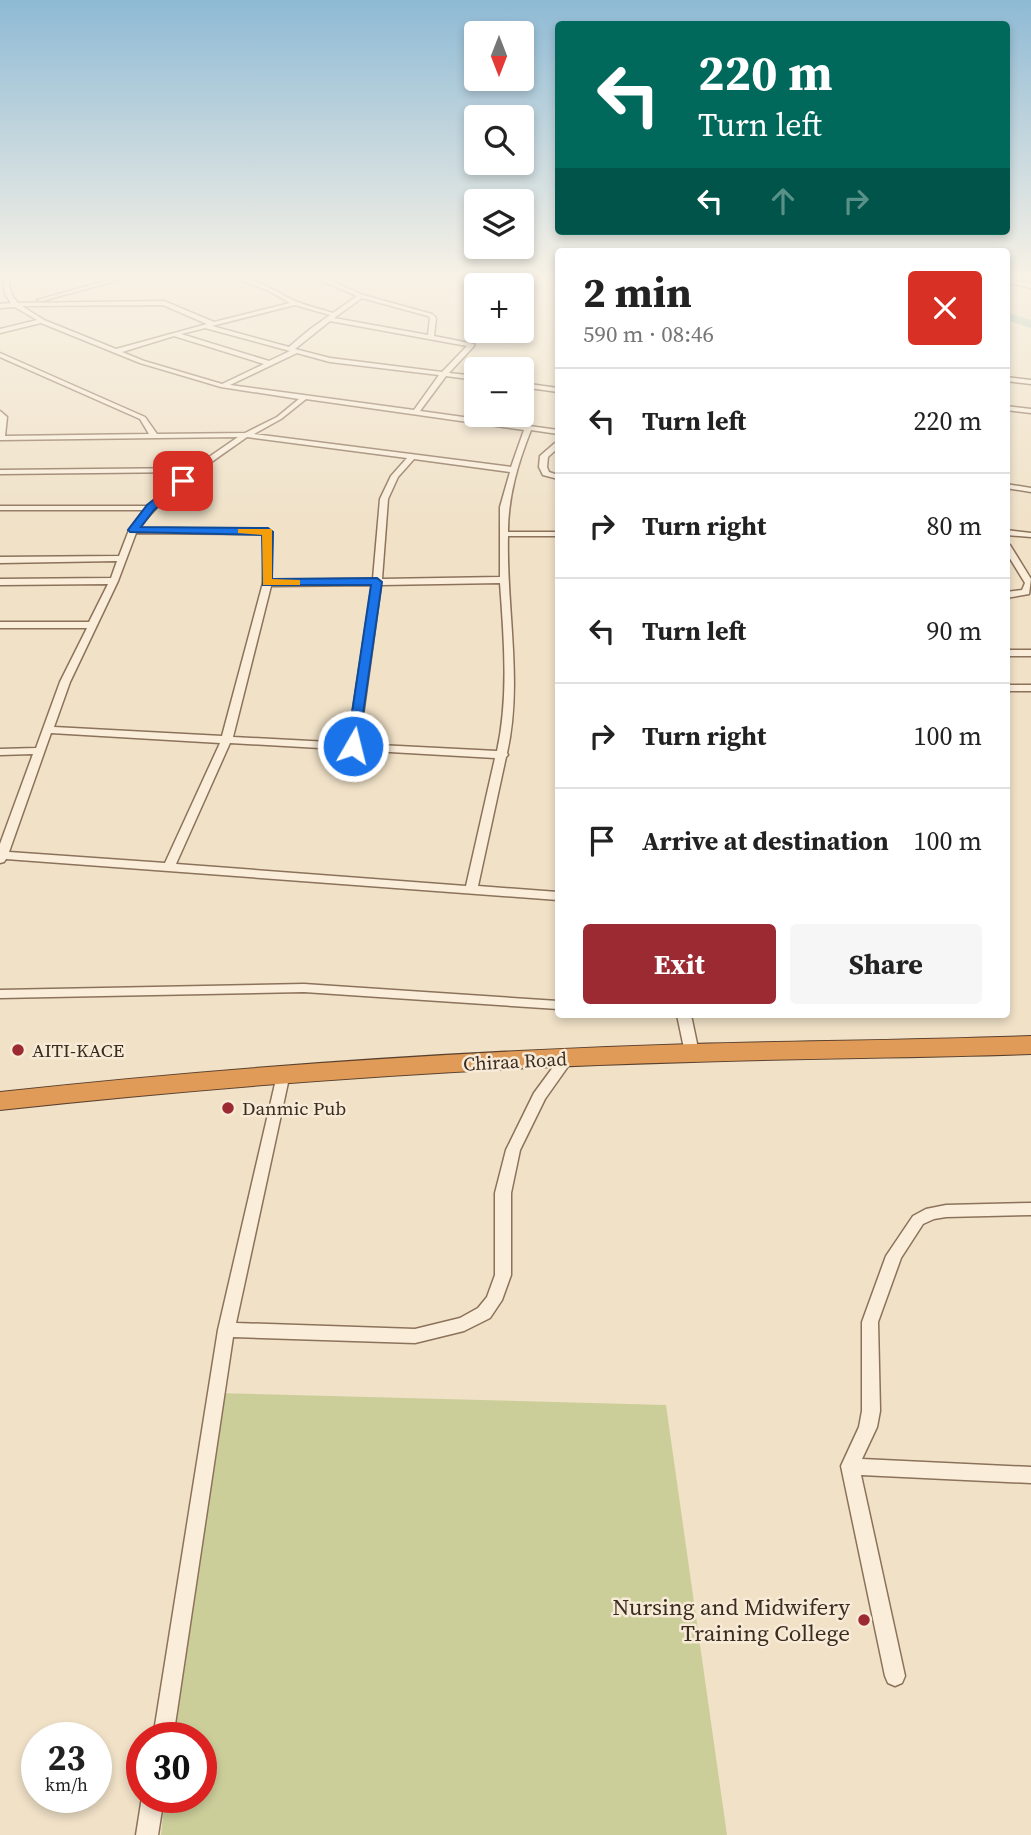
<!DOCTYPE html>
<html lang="en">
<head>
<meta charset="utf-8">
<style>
	:root { --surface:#fff; --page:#f6f6f6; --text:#222; --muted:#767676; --line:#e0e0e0; --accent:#9c2a32 }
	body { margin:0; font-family:"Source Serif 4",serif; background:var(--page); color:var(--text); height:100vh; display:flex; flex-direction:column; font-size:26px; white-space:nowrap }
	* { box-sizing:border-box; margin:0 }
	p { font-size:23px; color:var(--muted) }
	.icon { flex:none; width:38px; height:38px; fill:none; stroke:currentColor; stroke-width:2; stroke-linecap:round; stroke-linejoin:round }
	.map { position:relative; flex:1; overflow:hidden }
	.drawer { position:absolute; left:555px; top:248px; width:455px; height:770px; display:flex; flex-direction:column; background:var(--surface); border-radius:7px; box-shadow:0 4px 10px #0003 }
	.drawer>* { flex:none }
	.banner { position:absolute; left:555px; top:21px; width:455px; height:214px; border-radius:7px; box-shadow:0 4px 10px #0003; background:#00695c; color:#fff; overflow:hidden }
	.needle { width:46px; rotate:180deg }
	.controls { position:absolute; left:464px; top:21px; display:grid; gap:14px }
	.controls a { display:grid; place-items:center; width:70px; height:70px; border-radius:7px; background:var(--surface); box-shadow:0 4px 10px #0003; font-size:35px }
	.speed { position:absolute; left:21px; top:1722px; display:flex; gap:14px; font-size:35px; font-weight:700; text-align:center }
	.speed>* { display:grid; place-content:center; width:91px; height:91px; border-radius:50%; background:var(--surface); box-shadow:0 4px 10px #0003; line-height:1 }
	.speed small { font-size:18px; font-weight:400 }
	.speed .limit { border:10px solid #d22; background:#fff; color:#111 }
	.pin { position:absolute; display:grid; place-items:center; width:60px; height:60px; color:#fff; margin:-30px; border-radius:14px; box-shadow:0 4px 10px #0006 }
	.me { position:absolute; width:77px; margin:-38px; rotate:8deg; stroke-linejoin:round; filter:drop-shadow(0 0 5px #0008) }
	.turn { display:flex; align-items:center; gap:24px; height:147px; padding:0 28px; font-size:32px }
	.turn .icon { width:91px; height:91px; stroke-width:2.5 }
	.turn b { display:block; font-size:49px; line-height:60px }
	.lanes { display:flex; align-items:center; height:66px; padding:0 28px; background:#0003; justify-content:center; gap:35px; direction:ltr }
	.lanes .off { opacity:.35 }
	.round { display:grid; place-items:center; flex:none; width:74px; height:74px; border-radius:7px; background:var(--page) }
	.overview { display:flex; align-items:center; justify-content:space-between; height:119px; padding:0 28px }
	h1 { font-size:42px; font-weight:700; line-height:52px }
	.cta { display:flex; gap:14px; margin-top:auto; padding:14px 28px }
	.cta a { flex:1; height:80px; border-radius:7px; background:var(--accent); color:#fff; font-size:28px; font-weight:700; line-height:80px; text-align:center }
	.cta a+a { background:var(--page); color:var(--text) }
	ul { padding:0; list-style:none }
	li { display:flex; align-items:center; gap:21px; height:105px; padding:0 28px; border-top:2px solid var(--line) }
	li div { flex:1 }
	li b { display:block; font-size:26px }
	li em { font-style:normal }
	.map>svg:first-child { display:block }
</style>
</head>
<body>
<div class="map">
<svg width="1031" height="1835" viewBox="0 0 1031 1835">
	<rect width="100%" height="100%" fill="#f0e1c7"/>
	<path fill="#ccce9a" d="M 217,1393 L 666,1405 L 727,1835 L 161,1835 L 165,1797 L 201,1797 L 201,1738 L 173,1738 Z"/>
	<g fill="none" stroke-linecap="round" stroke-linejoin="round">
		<path fill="#a8c3b9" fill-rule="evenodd" d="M 1006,312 L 1031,320 L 1031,328 L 1006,320 Z"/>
		<defs>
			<g id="street">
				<path d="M 7,275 L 14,275 L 9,280 C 9,289 11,296 18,303 L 164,301 L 214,322 L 290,303 L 267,290 L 226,275 C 251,275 274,291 295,301 C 307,306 321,309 333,313 L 357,296 L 320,280 L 319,275 L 325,275 L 325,278 L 363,295 L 432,314 L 436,318 L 434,336 L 474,344 L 474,346 L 449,373 L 476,376 L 476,380 L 446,376 L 420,411 L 558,430 L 558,434 L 531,430 C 518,463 508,496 508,532 L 558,532 L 558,536 L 508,536 C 506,608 523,682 507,753 L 508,755 L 506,757 L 478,886 L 558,892 L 558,900 L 6,859 L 4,862 L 0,863 L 0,844 L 33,754 L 0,755 L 0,749 L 36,748 L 60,682 L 87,628 L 0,628 L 0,622 L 89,622 L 108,584 L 0,585 L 0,579 L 111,578 L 117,561 L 0,563 L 0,557 L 119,556 L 129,530 L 144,510 L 0,510 L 0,506 L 148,506 L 188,472 L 0,474 L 0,470 L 193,468 L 238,437 L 0,440 L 0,411 L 7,417 L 5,436 L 149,434 L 140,419 L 0,357 L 0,353 L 145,417 L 157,434 L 245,433 L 277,417 L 299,399 L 221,387 L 140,363 L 41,323 L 0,333 L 0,329 L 37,320 L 15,307 L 0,308 L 0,304 L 11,303 L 5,294 L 3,279 ZM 362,298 L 428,316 L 430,318 L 428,335 L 334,318 ZM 163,305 L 207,324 L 116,349 L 44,320 L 22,306 ZM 295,305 L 330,315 L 309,330 L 289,347 L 212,326 ZM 330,321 L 467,346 L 442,372 L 330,358 L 295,349 ZM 205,328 L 290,351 L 269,361 L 181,334 ZM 174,336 L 264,364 L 222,384 L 144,361 L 122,352 ZM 297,353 L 330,362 L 439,375 L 414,410 L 230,385 ZM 306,399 L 524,430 L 511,467 L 254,434 L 281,419 ZM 247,437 L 407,458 L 391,476 L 380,499 L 373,579 L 271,580 L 272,532 L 268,530 L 139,528 C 168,490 209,464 247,437 ZM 414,459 L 510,472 L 500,507 L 500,577 L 382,579 L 388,499 L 398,477 ZM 136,533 L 264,534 L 263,583 L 222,736 L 54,727 L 70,682 L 118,581 ZM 500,583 C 504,638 509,697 497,751 L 359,744 L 381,585 ZM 372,585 L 348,743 L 233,737 L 271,586 ZM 51,733 L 220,743 L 165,863 L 9,852 ZM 230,743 L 495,758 L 466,886 L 176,864 Z"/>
				<path d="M 127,275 L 137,275 L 42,301 L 37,300 Z"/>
				<path d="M 1006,278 L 1031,284 L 1031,288 L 1006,282 Z"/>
				<path d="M 1006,377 L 1031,380 L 1031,384 L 1006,381 Z"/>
				<path d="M 522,383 L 558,388 L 558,392 L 522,387 Z"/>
				<path d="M 1006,406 L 1031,409 L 1031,413 L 1006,410 Z"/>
				<path d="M 555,443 L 558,443 L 558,448 L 548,457 L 547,467 L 549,472 L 558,475 L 558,479 L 543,475 L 539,467 L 540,456 Z"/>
				<path d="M 1006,484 L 1031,488 L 1031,492 L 1006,488 Z"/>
				<path d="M 1006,530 L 1031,533 L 1031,537 L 1006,535 Z"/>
				<path d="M 1006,543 L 1010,545 L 1031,579 L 1029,594 L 1006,598 L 1006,592 L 1022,590 L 1025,583 L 1006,552 Z"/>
				<rect x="1006" y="650" width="25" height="6"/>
				<rect x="1006" y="685" width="25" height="6"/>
				<path d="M 304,984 L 558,1001 L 558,1009 L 304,992 L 0,998 L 0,990 Z"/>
				<path d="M 677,1015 L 691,1015 L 699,1053 L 697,1056 L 687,1056 L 685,1053 Z"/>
				<path d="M 567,1053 L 572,1055 L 574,1058 L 545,1099 L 520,1150 L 511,1193 L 511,1275 L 502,1300 L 490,1318 L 464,1331 L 415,1343 L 233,1337 L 173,1738 L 153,1738 L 218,1330 L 277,1075 L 287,1075 L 289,1078 L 236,1323 L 415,1329 L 460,1318 L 478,1308 L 487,1297 L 495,1275 L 495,1193 L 506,1150 L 534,1093 L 562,1055 Z"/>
				<path d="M 1031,1203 L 1031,1215 L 946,1217 L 934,1219 L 923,1224 L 901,1258 L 878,1322 L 880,1411 L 877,1427 L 862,1459 L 1031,1467 L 1031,1483 L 861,1475 L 905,1676 L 902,1683 L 895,1686 L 888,1683 L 885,1676 L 841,1466 L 859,1427 L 862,1411 L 862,1322 L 886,1256 L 913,1216 L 926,1209 L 946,1205 Z"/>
				<path d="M 142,1797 L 164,1797 L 158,1835 L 136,1835 Z"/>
			</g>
			<path id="highway" d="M 1031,1036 L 1031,1054 C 918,1058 805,1058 692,1062 C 461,1068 230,1085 0,1110 L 0,1092 C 230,1067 461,1051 692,1044 C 805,1041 918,1040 1031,1036 Z"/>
		</defs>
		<use href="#street" stroke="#8c725b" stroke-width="3"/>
		<use href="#highway" stroke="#5a412f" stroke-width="2"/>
		<use href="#street" fill="#faeedb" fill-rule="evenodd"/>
		<use href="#highway" fill="#df9b57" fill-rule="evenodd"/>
	</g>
	<linearGradient id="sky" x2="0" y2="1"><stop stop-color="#8ebad5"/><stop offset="0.52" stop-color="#f8f2e6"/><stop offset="1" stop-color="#f8f2e6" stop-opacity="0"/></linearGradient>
	<rect width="1031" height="532" fill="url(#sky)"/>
	<path fill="#1a73e8" stroke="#114b97" stroke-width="2" d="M 180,479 L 188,481 L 154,510 L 141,527 L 268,528 L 273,532 L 272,579 L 377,578 L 382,582 L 358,749 L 353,750 L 347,746 L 371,585 L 263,585 L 262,535 L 130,532 L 128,530 L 147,505 Z"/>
	<path fill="#f59e0b" d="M 238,529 L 272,529 L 272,579 L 300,580 L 300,585 L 263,585 L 262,535 L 238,533 Z"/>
	<g fill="#9c2a32" stroke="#f7ebd7" stroke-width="2.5">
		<circle cx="18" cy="1050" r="7"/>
		<circle cx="228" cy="1108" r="7"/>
		<circle cx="864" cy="1620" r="7"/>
	</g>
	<g text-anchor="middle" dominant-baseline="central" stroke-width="5" stroke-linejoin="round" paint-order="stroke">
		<g font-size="19" fill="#3c2b1f" stroke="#f7ebd7" text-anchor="start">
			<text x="32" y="1050">AITI-KACE</text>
			<text x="242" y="1108">Danmic Pub</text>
		</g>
		<g font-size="19" fill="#3c2b1f" stroke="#f7ebd7">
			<text transform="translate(515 1061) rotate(-3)">Chiraa Road</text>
		</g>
		<g font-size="23" fill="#3c2b1f" stroke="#f7ebd7" text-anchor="end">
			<text x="850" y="1607">Nursing and Midwifery<tspan x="850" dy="26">Training College</tspan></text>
		</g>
	</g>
</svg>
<div class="controls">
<a><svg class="needle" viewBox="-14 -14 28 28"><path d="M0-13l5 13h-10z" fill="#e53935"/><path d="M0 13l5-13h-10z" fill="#767676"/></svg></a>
<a><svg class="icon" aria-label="search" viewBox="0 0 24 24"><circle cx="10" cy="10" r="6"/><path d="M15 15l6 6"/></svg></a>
<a><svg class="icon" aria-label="layers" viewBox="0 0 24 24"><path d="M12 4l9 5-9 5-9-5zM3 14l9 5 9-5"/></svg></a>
<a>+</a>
<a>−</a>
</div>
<div class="speed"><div>23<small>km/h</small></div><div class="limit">30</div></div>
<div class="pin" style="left:183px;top:481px;background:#d93025"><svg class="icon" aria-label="arrive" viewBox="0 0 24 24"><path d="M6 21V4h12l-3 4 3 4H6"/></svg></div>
<svg class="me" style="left:353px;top:746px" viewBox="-20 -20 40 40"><circle r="17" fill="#1a73e8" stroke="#fff" stroke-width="3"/><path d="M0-11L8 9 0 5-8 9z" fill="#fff"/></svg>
<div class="banner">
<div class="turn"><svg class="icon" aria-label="left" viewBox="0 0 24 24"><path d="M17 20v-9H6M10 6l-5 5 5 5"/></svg><div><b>220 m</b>Turn left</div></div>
<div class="lanes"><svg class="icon" aria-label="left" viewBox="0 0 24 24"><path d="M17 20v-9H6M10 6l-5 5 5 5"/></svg><svg class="icon off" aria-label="ahead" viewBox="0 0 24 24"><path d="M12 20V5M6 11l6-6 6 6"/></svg><svg class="icon off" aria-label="right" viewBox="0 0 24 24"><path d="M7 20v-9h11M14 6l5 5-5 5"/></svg></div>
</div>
<section class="drawer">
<div class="overview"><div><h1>2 min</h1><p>590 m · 08:46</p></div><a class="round" style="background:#d93025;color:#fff"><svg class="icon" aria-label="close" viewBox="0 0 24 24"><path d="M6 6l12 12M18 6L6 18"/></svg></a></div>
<ul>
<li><svg class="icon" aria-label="left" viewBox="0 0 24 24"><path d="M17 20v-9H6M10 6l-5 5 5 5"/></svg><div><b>Turn left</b></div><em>220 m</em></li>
<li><svg class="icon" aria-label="right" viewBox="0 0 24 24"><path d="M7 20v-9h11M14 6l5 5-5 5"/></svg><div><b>Turn right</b></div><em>80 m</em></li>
<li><svg class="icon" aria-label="left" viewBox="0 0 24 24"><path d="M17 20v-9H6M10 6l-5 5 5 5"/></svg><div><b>Turn left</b></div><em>90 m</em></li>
<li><svg class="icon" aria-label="right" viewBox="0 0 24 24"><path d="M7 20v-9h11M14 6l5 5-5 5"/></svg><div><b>Turn right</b></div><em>100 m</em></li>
<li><svg class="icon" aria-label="arrive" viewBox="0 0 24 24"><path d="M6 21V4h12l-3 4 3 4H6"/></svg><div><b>Arrive at destination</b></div><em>100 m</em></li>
</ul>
<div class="cta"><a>Exit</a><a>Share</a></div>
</section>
</div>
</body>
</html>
